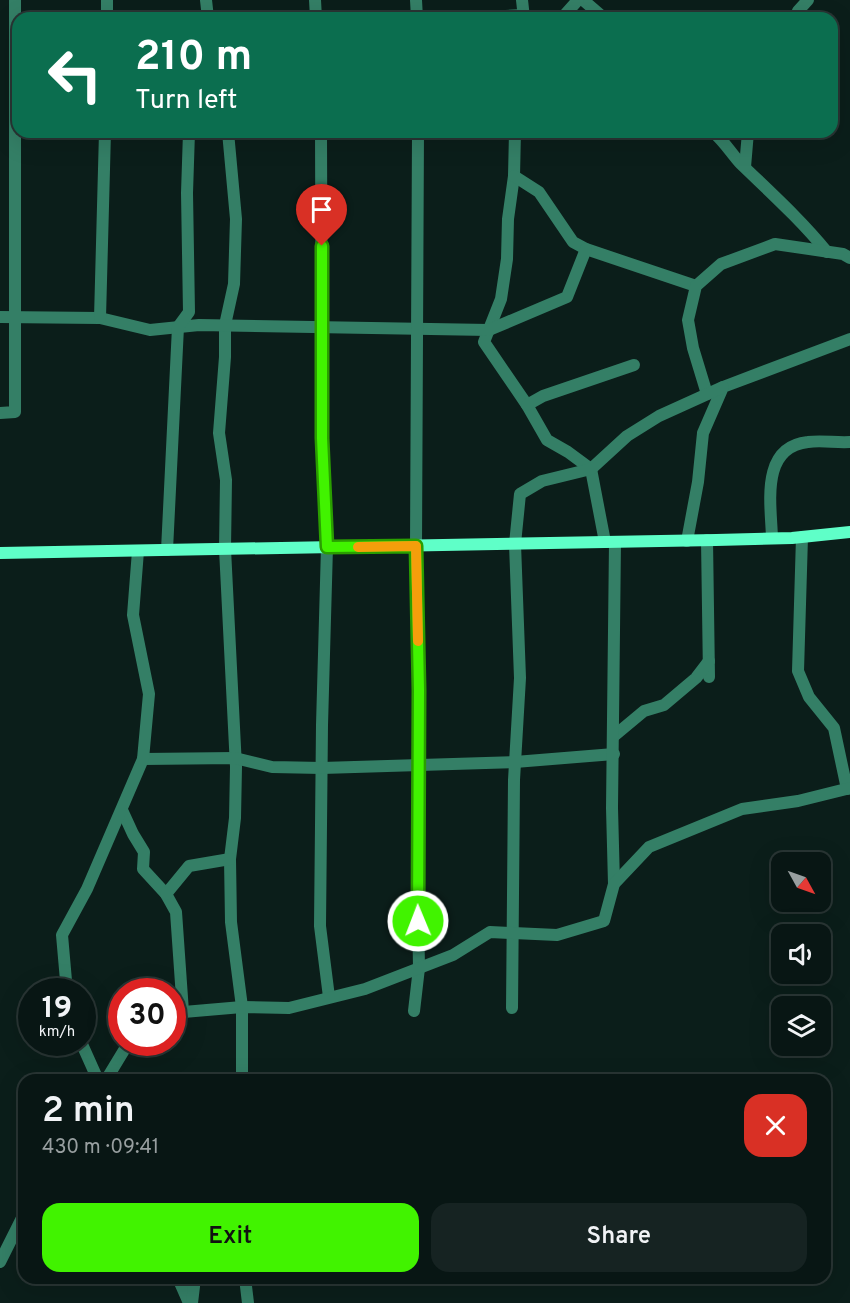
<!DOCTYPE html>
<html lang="en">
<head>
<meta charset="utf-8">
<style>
	:root { --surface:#081614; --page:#162322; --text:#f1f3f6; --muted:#989fa0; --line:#293534; --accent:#41f300 }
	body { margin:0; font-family:Overpass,sans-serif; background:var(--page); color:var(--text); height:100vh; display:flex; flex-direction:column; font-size:22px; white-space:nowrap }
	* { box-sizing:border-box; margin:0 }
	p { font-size:20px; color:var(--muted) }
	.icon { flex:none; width:33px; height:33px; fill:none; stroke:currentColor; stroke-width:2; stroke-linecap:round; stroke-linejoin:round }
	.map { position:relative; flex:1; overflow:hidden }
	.sheet { position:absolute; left:18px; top:1074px; width:813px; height:210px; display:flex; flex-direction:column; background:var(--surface); border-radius:18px; box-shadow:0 6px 24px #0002,0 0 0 2px var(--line) }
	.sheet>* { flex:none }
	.guide { position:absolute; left:12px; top:12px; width:826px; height:126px; border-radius:18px; box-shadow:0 6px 24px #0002,0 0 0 2px var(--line); background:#0b6e4f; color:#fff; overflow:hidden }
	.needle { width:39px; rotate:130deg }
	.tools { position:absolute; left:771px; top:852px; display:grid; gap:12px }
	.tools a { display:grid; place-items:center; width:60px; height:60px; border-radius:12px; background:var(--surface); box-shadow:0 6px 24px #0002,0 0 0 2px var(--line); font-size:30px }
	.speed { position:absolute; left:18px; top:978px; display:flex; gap:12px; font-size:30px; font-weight:700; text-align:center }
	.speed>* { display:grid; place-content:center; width:78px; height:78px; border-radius:50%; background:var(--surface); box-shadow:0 6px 24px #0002,0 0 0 2px var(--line); line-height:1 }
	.speed small { font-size:15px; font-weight:400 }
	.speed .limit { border:9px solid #d22; background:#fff; color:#111 }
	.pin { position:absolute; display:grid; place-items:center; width:51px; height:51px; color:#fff; margin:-62px -26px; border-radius:50% 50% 50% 0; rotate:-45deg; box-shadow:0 0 6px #0007 }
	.pin .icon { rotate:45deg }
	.me { position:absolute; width:66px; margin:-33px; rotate:359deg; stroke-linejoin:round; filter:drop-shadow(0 0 4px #0008) }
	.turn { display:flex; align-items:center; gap:21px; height:126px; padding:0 24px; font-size:27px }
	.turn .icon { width:78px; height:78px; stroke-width:2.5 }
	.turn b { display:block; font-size:42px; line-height:51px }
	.round { display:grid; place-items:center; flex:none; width:63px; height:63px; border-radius:18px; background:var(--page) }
	.headline { display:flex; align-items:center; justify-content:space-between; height:102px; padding:0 24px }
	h1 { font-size:36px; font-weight:600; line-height:45px }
	.action { display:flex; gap:12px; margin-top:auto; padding:12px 24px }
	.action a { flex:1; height:69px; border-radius:18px; background:var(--accent); color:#111; font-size:24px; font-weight:600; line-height:69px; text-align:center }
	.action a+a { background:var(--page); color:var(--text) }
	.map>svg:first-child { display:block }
</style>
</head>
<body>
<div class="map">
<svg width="850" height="1303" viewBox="0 0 850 1303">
	<rect width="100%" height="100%" fill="#0b1e1a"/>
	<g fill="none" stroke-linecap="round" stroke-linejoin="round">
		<g stroke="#347f66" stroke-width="12">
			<path d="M 206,0 L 208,18"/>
			<path d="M 315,0 L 316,18"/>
			<path d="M 416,0 L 417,18"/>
			<path d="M 522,0 L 524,18"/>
			<path d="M 583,0 L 604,18"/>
			<path d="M 107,18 L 107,0"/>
			<path d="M 468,18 L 523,15"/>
			<path d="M 562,18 L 578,0"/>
			<path d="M 795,18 L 798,11 L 808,0"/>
			<path d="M 228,132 L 236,219 L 234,284 L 225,325 L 225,357 L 219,433 L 226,480 L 225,549 L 236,767 L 235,818 L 230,859 L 231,922 L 242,1007 L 242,1080"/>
			<path d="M 321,132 L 322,438 L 327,547 L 322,725 L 320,926 L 329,997"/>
			<path d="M 515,132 L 514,176 L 508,219 L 507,259 L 501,299 L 484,342 L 527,405 L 547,440 L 568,452 L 591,469 L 605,542"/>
			<path d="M 713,132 C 724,141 731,153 741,164 C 771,193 801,220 827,252"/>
			<path d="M 745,167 L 748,132"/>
			<path d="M 514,176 L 539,192 L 573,242 L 586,249 L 696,286"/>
			<path d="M 0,317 L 100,318 L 150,330 L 199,325 L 489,330 L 567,297 L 586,249"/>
			<path d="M 100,318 L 105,132"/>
			<path d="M 707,394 L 693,348 L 688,320 L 696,286 L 721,264 L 775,244 L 843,254 L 850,258"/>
			<path d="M 527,405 L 543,396 L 634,365"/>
			<path d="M 0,413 L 15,412 L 15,0"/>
			<path d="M 802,537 L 798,671 L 809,697 L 834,728 L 847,789"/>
			<path d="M 772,538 C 771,504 760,447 808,442 C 822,440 836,443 850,442"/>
			<path d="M 707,540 L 709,677"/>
			<path d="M 687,541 L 698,482 L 703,433 L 723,387 L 850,339"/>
			<path d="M 167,550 L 178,327 L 189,312 L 187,193 L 189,132"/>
			<path d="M 614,736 L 644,711 L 664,705 L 696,678 L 709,661"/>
			<path d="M 143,759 L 235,758 L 272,767 L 322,768 L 515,762 L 614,754"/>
			<path d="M 122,810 L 133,834 L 144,852 L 143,869 L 166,894 L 176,912 L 183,1012"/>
			<path d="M 614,884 L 612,808 L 615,542"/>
			<path d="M 166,894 L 189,866 L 230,859"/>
			<path d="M 67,992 L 62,935 L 87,889 L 143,759 L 149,694 L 133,615 L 138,551"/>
			<path d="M 512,1008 L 514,780 L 520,678 L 515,544 L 520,494 L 542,481 L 591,469 L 627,436 L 659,416 L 723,387"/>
			<path d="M 414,1011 L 419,968 L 417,852 L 419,690 L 416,546 L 418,132"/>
			<path d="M 172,1013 L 242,1007 L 289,1008 L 365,989 L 453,955 L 490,932 L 557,935 L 604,921 L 614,884 L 649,847 L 742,809 L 798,801 L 850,788"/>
			<path d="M 81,1042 L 98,1080"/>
			<path d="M 106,1080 L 129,1042"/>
			<path d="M 0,1262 L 24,1214"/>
			<path d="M 178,1278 L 189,1303"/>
			<path d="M 245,1278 L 248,1303"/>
			<path d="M 192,1303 L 195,1278"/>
		</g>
		<path stroke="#5fffc8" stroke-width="12" d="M 0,553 L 716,540 L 792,538 L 850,532"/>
	</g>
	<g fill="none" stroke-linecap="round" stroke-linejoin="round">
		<defs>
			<path id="route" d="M 322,246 L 322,438 L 327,547 L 416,546 L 419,690 L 418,921"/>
		</defs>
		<use href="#route" stroke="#2a9e00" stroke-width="15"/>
		<use href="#route" stroke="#41f300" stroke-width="10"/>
		<path stroke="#f59e0b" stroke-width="10" d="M 358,547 L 416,546 L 418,641"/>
	</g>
</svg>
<div class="tools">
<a><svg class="needle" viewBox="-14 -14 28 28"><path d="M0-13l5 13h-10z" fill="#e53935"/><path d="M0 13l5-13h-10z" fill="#989fa0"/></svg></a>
<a><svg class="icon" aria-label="sound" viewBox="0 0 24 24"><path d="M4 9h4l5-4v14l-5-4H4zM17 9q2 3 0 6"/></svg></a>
<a><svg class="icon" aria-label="layers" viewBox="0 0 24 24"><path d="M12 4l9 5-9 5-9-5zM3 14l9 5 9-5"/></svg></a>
</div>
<div class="speed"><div>19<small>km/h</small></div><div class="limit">30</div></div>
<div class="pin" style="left:322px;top:246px;background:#d93025"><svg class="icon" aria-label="arrive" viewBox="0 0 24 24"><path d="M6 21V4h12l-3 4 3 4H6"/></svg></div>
<svg class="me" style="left:418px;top:921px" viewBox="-20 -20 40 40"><circle r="17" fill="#41f300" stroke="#fff" stroke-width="3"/><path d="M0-11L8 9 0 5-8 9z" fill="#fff"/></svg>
<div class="guide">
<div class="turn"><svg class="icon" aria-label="left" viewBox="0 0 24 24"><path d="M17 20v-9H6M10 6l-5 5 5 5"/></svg><div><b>210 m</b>Turn left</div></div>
</div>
<section class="sheet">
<div class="headline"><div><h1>2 min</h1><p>430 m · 09:41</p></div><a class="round" style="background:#d93025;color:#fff"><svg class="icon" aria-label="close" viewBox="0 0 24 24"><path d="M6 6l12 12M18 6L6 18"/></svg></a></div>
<div class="action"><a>Exit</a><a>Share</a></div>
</section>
</div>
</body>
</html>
